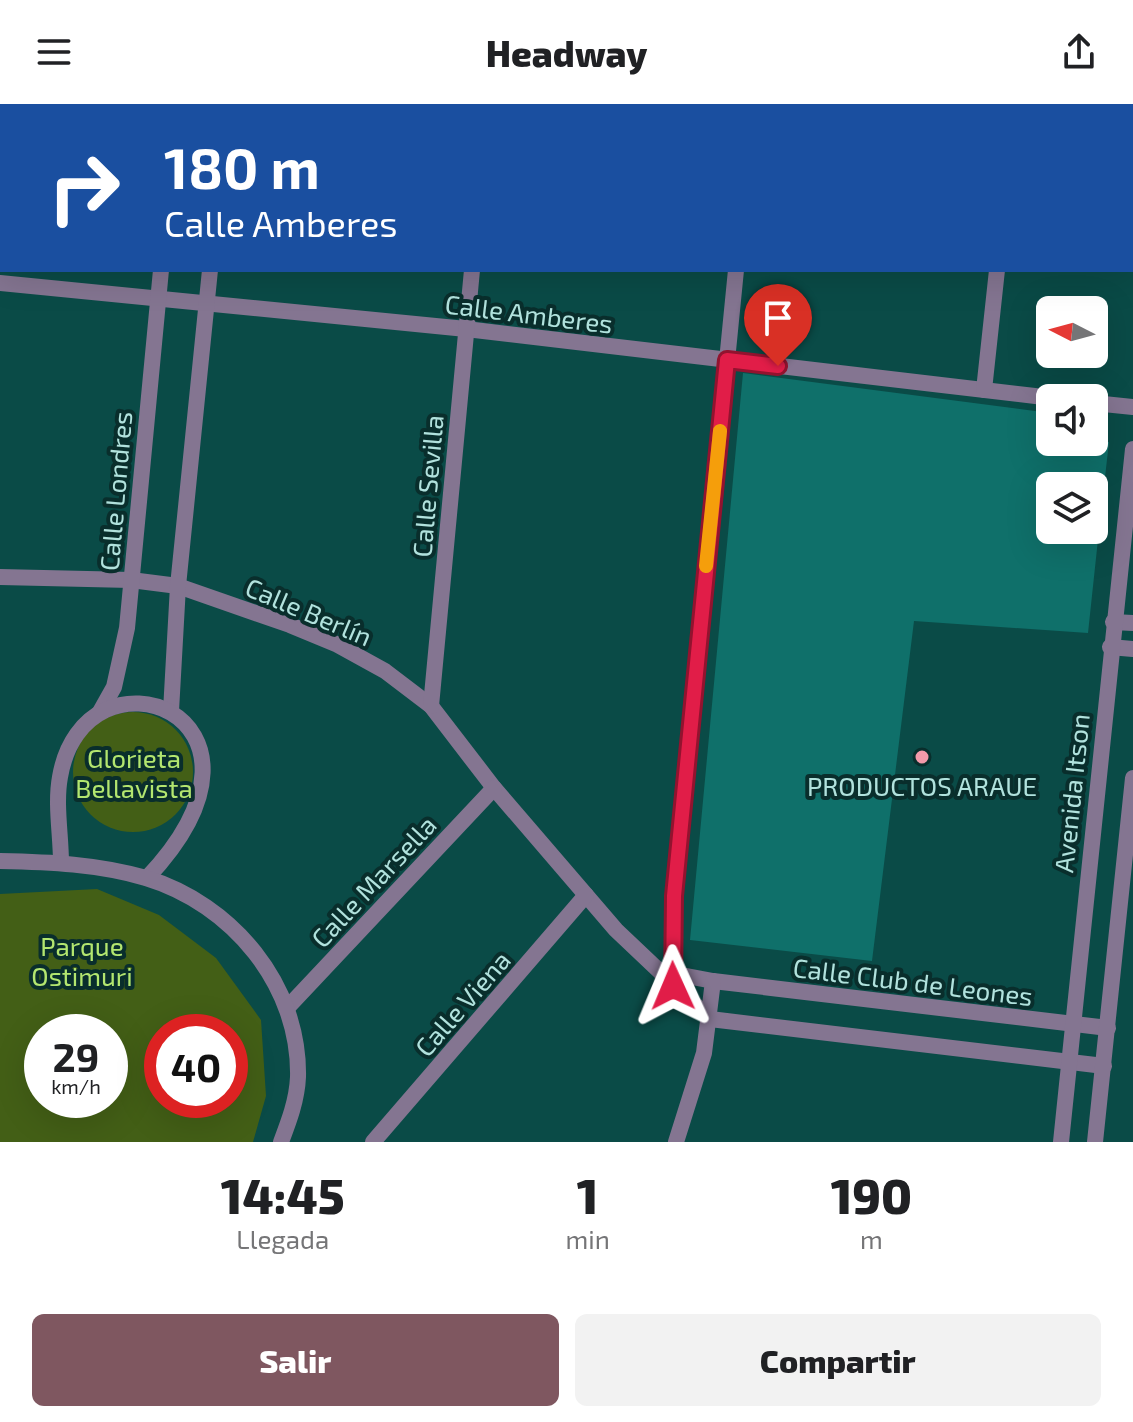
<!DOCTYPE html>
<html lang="es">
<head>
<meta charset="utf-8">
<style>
	:root { --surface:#fff; --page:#f2f2f2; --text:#202124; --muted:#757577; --accent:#7f5760 }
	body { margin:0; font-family:"Exo 2",sans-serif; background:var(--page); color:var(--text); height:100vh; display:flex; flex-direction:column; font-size:30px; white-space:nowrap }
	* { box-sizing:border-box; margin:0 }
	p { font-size:26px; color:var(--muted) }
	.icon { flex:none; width:44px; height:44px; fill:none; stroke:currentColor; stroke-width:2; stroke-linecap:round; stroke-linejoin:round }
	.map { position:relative; height:1038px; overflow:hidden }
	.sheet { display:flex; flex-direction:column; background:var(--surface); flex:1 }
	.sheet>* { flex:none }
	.banner { position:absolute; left:0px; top:0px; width:1134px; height:168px; box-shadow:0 8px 32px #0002; background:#1a4fa0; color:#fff; overflow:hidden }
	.needle { width:52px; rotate:276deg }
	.fabs { position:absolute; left:1036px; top:192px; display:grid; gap:16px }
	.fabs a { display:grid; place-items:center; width:72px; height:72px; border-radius:12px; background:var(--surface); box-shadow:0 8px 32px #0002; font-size:40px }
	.speed { position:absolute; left:24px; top:910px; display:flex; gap:16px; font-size:40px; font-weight:700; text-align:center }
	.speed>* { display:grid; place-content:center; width:104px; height:104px; border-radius:50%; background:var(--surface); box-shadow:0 8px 32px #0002; line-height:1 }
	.speed small { font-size:20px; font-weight:400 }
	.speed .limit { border:12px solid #d22; background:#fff; color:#111 }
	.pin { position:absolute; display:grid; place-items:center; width:68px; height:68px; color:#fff; margin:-82px -34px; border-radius:50% 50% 50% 0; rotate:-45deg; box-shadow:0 0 8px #0007 }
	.pin .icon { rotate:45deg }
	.me { position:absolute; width:88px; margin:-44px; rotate:359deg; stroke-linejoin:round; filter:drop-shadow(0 0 6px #0008) }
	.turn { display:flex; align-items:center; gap:28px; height:168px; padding:0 32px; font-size:36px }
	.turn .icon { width:104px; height:104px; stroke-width:2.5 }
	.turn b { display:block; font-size:56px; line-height:68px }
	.eta { display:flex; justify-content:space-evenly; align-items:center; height:136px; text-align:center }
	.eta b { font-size:48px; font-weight:800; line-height:56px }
	.button { display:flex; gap:16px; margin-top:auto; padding:16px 32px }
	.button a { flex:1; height:92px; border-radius:12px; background:var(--accent); color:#fff; font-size:32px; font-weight:800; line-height:92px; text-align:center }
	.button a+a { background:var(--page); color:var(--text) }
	header { display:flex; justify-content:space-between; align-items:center; height:104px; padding:0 32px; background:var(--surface); font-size:36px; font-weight:800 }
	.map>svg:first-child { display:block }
</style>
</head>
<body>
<header><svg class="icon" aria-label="menu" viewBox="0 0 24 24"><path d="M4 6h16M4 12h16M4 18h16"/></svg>Headway<svg class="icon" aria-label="share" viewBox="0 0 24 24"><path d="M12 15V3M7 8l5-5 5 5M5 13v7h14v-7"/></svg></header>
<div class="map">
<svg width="1133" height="1038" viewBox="0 0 1133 1038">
	<rect width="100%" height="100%" fill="#0a4b47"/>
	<g fill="#435f16" fill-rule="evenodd">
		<circle cx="133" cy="668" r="60"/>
		<path d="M 97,785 L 159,811 L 216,854 L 261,916 L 266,992 L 253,1038 L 0,1038 L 0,790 ZM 42,928 L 110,928 L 110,996 L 42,996 ZM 162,928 L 230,928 L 230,996 L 162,996 Z"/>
	</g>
	<path fill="#0f706a" d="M 743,269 L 1050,309 L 1050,338 L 1109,338 L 1104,382 L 1050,382 L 1050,426 L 1099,426 L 1088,529 L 914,517 L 872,857 L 690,836 Z"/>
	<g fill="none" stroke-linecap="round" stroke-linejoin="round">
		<g stroke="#847591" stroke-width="16">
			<path d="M 178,2 L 179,0"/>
			<path d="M 225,2 L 225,0"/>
			<path d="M 490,2 L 490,0"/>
			<path d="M 1014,2 L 1015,0"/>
			<path d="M 0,179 L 466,225 L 1052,294"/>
			<path d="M 984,286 L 997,166"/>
			<path d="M 1094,299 L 1133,303"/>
			<path d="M 0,473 L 131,476 L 178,482 L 290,521 L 336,540 L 385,567 L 431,602 L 494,684 L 616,826 L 710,915 L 1104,962"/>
			<path d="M 1113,518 L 1133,519"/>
			<path d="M 1110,543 L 1133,545"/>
			<path d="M 431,602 L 472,166"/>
			<path d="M 171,607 L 178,482 L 210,166"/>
			<path d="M 100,608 L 114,583 L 127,524 L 161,166"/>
			<path d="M 61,759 C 61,731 55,700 60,673 C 84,532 303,609 147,774"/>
			<path d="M 660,867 L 713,877 L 1108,924"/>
			<path d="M 288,903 L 494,684"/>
			<path d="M 373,1038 L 586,791"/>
			<path d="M 1061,1038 L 1133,345"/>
			<path d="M 1095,1038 L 1133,674"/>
		</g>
		<g stroke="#847591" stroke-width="16">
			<path d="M 754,2 L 754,0"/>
			<path d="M 0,757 C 49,758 98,760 146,774 C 232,800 300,881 298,973 C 297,996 289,1017 281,1038"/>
			<path d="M 673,882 L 674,792 L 736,166"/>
			<path d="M 676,1038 L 704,949 L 713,877"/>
		</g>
	</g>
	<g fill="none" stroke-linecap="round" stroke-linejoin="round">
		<defs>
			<path id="route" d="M 673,882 L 674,792 L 727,256 L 778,262"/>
		</defs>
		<use href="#route" stroke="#92132f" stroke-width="20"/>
		<use href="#route" stroke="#e11d48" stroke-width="14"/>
		<path stroke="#f59e0b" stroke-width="14" d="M 706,462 L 720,327"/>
	</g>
	<circle fill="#f39aaa" stroke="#092e2c" stroke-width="3" cx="922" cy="653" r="8"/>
	<g text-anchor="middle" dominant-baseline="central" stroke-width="8" stroke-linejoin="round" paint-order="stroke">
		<g font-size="26" fill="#b1e2dd" stroke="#092e2c">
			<text transform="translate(529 209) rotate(7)">Calle Amberes</text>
			<text transform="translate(427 382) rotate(-85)">Calle Sevilla</text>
			<text transform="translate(115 387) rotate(-85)">Calle Londres</text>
			<text transform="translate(309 507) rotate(23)">Calle Berlín</text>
			<text transform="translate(1071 689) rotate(-84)">Avenida Itson</text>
			<text transform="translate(373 777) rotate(-47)">Calle Marsella</text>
			<text transform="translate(913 877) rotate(7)">Calle Club de Leones</text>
			<text transform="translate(462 899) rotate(-49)">Calle Viena</text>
		</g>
		<g font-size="26" fill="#b3e66f" stroke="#092e2c">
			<text x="134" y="653">Glorieta<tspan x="134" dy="30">Bellavista</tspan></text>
			<text x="82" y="841">Parque<tspan x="82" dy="30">Ostimuri</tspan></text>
		</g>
		<g font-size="26" fill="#b1e2dd" stroke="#092e2c">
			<text x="922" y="681">PRODUCTOS ARAUE</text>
		</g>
	</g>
</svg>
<div class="fabs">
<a><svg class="needle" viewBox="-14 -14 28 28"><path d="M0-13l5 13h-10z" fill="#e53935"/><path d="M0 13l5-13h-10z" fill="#757577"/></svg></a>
<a><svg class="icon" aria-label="sound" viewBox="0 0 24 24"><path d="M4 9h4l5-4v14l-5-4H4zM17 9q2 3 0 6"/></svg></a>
<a><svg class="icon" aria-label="layers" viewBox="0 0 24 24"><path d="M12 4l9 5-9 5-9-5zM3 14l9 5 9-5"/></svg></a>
</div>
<div class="speed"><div>29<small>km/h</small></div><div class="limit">40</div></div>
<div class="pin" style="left:778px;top:262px;background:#d93025"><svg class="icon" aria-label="arrive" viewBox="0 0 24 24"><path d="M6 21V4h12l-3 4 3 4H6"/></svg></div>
<svg class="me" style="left:673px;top:882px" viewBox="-20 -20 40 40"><path d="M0-17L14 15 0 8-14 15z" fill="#e11d48" stroke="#fff" stroke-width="4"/></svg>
<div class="banner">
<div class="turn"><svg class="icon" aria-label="right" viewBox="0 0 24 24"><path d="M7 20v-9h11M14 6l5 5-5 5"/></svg><div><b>180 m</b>Calle Amberes</div></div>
</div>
</div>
<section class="sheet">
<div class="eta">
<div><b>14:45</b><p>Llegada</p></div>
<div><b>1</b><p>min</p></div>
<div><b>190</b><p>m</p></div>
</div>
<div class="button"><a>Salir</a><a>Compartir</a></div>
</section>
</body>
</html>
